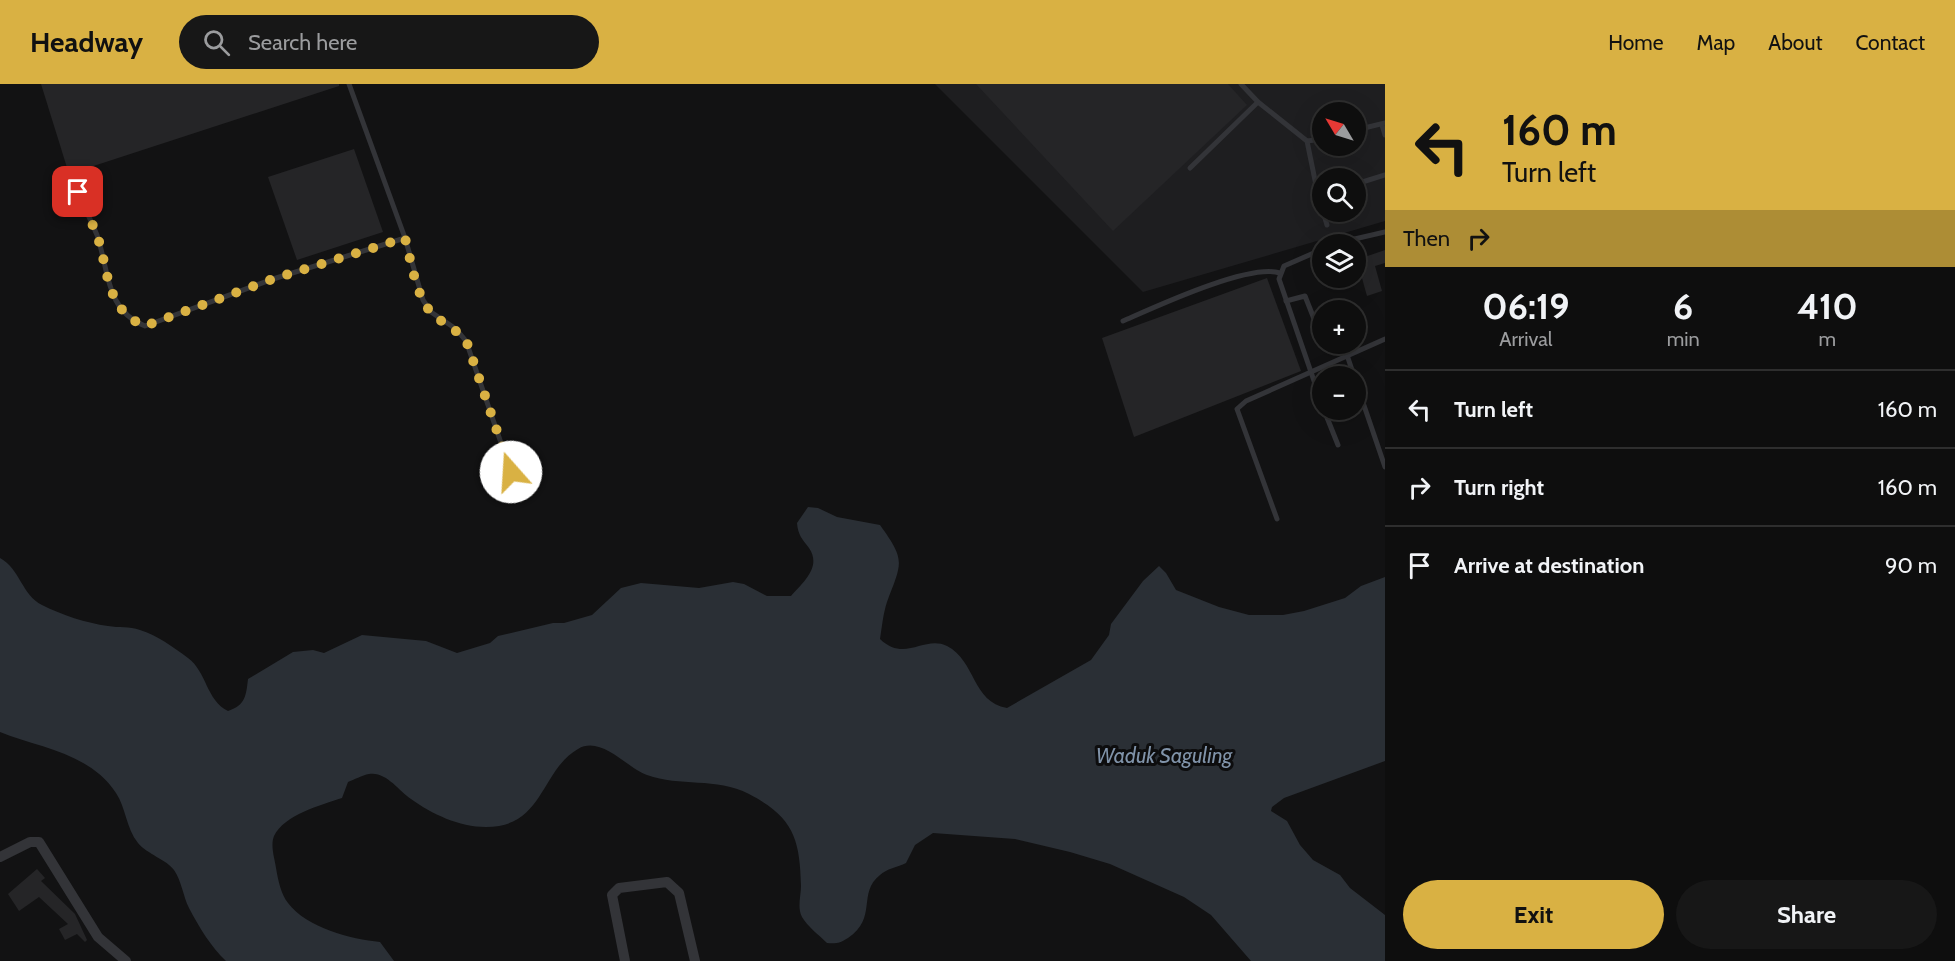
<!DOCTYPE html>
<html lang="en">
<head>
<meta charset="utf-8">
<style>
	:root { --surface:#0e0e0e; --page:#171717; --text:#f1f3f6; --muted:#9b9c9e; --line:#2e2e2e; --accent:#d9b143 }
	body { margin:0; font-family:Cabin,sans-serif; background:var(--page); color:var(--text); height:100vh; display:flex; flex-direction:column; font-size:22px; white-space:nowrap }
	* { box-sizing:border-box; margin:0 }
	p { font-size:20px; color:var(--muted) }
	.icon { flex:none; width:33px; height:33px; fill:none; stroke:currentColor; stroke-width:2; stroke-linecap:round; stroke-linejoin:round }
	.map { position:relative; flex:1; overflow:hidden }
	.panel { display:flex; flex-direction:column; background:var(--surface); width:570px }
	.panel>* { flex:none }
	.hud { background:#d9b143; color:#111; overflow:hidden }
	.needle { width:39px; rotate:308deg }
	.controls { position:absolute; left:1312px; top:18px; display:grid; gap:12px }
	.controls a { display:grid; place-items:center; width:54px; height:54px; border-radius:50%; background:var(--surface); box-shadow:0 6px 24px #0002,0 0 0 2px var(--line); font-size:30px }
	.pin { position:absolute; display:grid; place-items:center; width:51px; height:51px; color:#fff; margin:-26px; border-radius:12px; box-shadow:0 3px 9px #0006 }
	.me { position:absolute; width:66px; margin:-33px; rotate:341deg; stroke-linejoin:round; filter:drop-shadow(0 0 4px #0008) }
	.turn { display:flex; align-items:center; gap:21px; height:126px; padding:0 18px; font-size:27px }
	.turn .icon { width:78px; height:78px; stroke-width:2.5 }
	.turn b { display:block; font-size:42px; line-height:51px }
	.then { display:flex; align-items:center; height:57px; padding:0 18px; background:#0003; gap:12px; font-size:22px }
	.eta { display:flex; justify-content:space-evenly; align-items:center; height:102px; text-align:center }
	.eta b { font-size:36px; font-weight:700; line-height:42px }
	.button { display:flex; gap:12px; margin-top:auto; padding:12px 18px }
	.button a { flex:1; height:69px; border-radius:36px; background:var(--accent); color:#111; font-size:24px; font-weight:700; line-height:69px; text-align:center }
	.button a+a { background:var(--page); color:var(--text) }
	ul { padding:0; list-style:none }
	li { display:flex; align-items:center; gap:18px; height:78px; padding:0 18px; border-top:2px solid var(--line) }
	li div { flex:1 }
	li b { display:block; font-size:22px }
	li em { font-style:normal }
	header { display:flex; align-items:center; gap:36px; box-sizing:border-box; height:84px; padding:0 30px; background:var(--accent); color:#111 }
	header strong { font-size:28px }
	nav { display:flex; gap:33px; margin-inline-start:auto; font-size:21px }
	.search { width:420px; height:54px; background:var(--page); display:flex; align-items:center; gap:15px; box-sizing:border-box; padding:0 21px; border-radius:33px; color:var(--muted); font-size:22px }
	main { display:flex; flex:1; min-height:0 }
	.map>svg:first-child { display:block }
</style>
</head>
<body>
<header>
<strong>Headway</strong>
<div class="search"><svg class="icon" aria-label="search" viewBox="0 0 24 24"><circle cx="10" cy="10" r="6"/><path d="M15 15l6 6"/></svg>Search here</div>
<nav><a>Home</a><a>Map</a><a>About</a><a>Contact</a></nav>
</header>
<main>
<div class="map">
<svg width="1385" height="877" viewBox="0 0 1385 877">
	<rect width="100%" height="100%" fill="#121213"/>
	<path fill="#1e1e20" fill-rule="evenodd" d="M 935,0 L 1385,0 L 1385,137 L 1143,208 ZM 1323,28 L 1356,28 L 1356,62 L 1323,62 ZM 1323,94 L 1356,94 L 1356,128 L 1323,128 Z"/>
	<path fill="#2a2f35" d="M 808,423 L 818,424 L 837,433 L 880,441 C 906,477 902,478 887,518 C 883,530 882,543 880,555 C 905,579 924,551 947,562 C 976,577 972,618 1007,624 L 1091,576 L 1109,551 L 1111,540 L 1143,497 L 1159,482 L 1166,489 L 1176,506 L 1219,523 L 1249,531 L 1283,531 L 1304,527 L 1345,514 L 1361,502 L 1385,493 L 1385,677 L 1284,714 L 1272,723 L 1271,727 L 1287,737 L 1300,761 L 1313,776 L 1340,791 L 1350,804 L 1385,831 L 1385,877 L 1251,877 L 1211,831 L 1184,813 L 1110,780 L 1070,768 L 1015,755 L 933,749 L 915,761 L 906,779 C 898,783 886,785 880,791 C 857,809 878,834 848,854 C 840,859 836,860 827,859 C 819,851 807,842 802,833 C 797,823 801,812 801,802 C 800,754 793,733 749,710 C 716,693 680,703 647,691 C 627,684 601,651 578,665 C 540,687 544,743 486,743 C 459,743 432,730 411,715 C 399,707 386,687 369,690 C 362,691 354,696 348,698 L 342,714 C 321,721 284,731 274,752 C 270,762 275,775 276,784 C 278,796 281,810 288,819 C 307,844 351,855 380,858 L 394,877 L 226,877 C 211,863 199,843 189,824 C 183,812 182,798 174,786 C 167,776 147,770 138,759 C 126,744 126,724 116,709 C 90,669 40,664 0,648 L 0,474 C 20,485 22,511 42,521 C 62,531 86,539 108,542 C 119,544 129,542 140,546 C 157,551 173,563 188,574 C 207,588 206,616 228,627 C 246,621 246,611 248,595 L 293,568 L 313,566 L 324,569 L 362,551 L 426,557 L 457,569 L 490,559 L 498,552 L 553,539 L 564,539 L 592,531 L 621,504 L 641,499 L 699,504 L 733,498 L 744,500 L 767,512 L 791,512 C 803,498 822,483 809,464 C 802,455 798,451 797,439 Z"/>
	<g fill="#252527">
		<path d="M 41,0 L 339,0 L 339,2 L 69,90 Z"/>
		<path d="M 976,0 L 1228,0 L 1247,21 L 1113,147 Z"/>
		<path d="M 354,65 L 383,148 L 297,176 L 268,93 Z"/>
		<path d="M 1385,166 L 1385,179 L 1375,182 L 1382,207 L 1367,212 L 1360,187 L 1356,189 L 1356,176 Z"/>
		<path d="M 1267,194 L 1301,287 L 1134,353 L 1102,254 Z"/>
		<path d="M 37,785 L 45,794 L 41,797 L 75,830 L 87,856 L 85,858 L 77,850 L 65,856 L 59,845 L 68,840 L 39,813 L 19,827 L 8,810 Z"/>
	</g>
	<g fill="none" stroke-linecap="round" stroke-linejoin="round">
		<g stroke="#333438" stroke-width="5">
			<path d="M 349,0 L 405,154 L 423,216 L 431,228 L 456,245 L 466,257 L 511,388"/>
			<path d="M 1241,0 L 1258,18 L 1307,57 L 1318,111 L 1327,141"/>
			<path d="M 1382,41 L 1385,51"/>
			<path d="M 1356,46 L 1385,39"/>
			<path d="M 1307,57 L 1323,55"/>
			<path d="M 1190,84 L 1258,18"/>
			<path d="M 1356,100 L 1385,91"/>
			<path d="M 78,108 C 84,122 91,137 97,151 C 109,186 105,226 145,242 L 273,195 L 405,154"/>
			<path d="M 1333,160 L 1385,148"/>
			<path d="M 1323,165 L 1284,182 L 1279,195 L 1323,323"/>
			<path d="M 1286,217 L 1305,212 L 1320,250"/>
			<path d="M 1123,237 C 1155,223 1249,179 1280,189"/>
			<path d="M 1347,271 L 1354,292"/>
			<path d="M 1356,298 L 1385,383"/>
			<path d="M 1324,326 L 1338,361"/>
			<path d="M 1277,435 L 1237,325 L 1246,317 L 1385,255"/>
		</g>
		<g stroke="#333438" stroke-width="10">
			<path d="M 0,773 L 30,758 L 39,758 L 98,853 L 126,877"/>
			<path d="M 625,877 L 612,811 L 619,804 L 667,798 L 679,809 L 695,877"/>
		</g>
	</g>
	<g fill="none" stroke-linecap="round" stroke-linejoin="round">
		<path stroke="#d9b143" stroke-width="10" stroke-dasharray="0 18" d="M 78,108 C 84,122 91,137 97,151 C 109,186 105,226 145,242 L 273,195 L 405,154 C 411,177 415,207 429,226 C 439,238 455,244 466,256 L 511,388"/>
	</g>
	<g text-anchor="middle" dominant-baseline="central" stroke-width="6" stroke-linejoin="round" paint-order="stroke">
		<g font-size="21" font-style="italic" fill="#8093a9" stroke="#0d0d0e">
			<text x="1164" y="671">Waduk Saguling</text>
		</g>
	</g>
</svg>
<div class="controls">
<a><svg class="needle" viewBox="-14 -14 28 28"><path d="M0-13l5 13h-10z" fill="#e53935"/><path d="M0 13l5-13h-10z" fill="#9b9c9e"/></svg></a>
<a><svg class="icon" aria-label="search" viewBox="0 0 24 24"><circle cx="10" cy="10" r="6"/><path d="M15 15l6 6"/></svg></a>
<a><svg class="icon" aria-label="layers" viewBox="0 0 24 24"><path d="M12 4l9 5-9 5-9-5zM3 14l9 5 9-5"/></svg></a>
<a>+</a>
<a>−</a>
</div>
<div class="pin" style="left:78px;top:108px;background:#d93025"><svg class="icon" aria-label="arrive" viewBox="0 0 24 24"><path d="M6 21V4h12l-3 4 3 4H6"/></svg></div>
<svg class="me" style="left:511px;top:388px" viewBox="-20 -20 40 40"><circle r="19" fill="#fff"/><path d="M0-13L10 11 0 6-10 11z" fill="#d9b143"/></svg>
</div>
<section class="panel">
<div class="hud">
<div class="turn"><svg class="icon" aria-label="left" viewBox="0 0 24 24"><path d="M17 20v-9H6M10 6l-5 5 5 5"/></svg><div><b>160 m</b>Turn left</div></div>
<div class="then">Then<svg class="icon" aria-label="right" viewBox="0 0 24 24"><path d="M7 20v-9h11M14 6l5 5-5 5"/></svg></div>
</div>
<div class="eta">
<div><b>06:19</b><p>Arrival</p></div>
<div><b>6</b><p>min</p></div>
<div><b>410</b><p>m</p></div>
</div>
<ul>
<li><svg class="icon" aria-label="left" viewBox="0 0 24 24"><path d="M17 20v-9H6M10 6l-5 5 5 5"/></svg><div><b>Turn left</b></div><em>160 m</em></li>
<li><svg class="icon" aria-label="right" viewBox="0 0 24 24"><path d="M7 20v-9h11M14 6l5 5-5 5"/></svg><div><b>Turn right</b></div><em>160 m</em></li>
<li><svg class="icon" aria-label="arrive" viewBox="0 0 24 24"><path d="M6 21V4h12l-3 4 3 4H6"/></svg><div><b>Arrive at destination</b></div><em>90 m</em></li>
</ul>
<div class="button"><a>Exit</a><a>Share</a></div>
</section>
</main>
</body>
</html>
